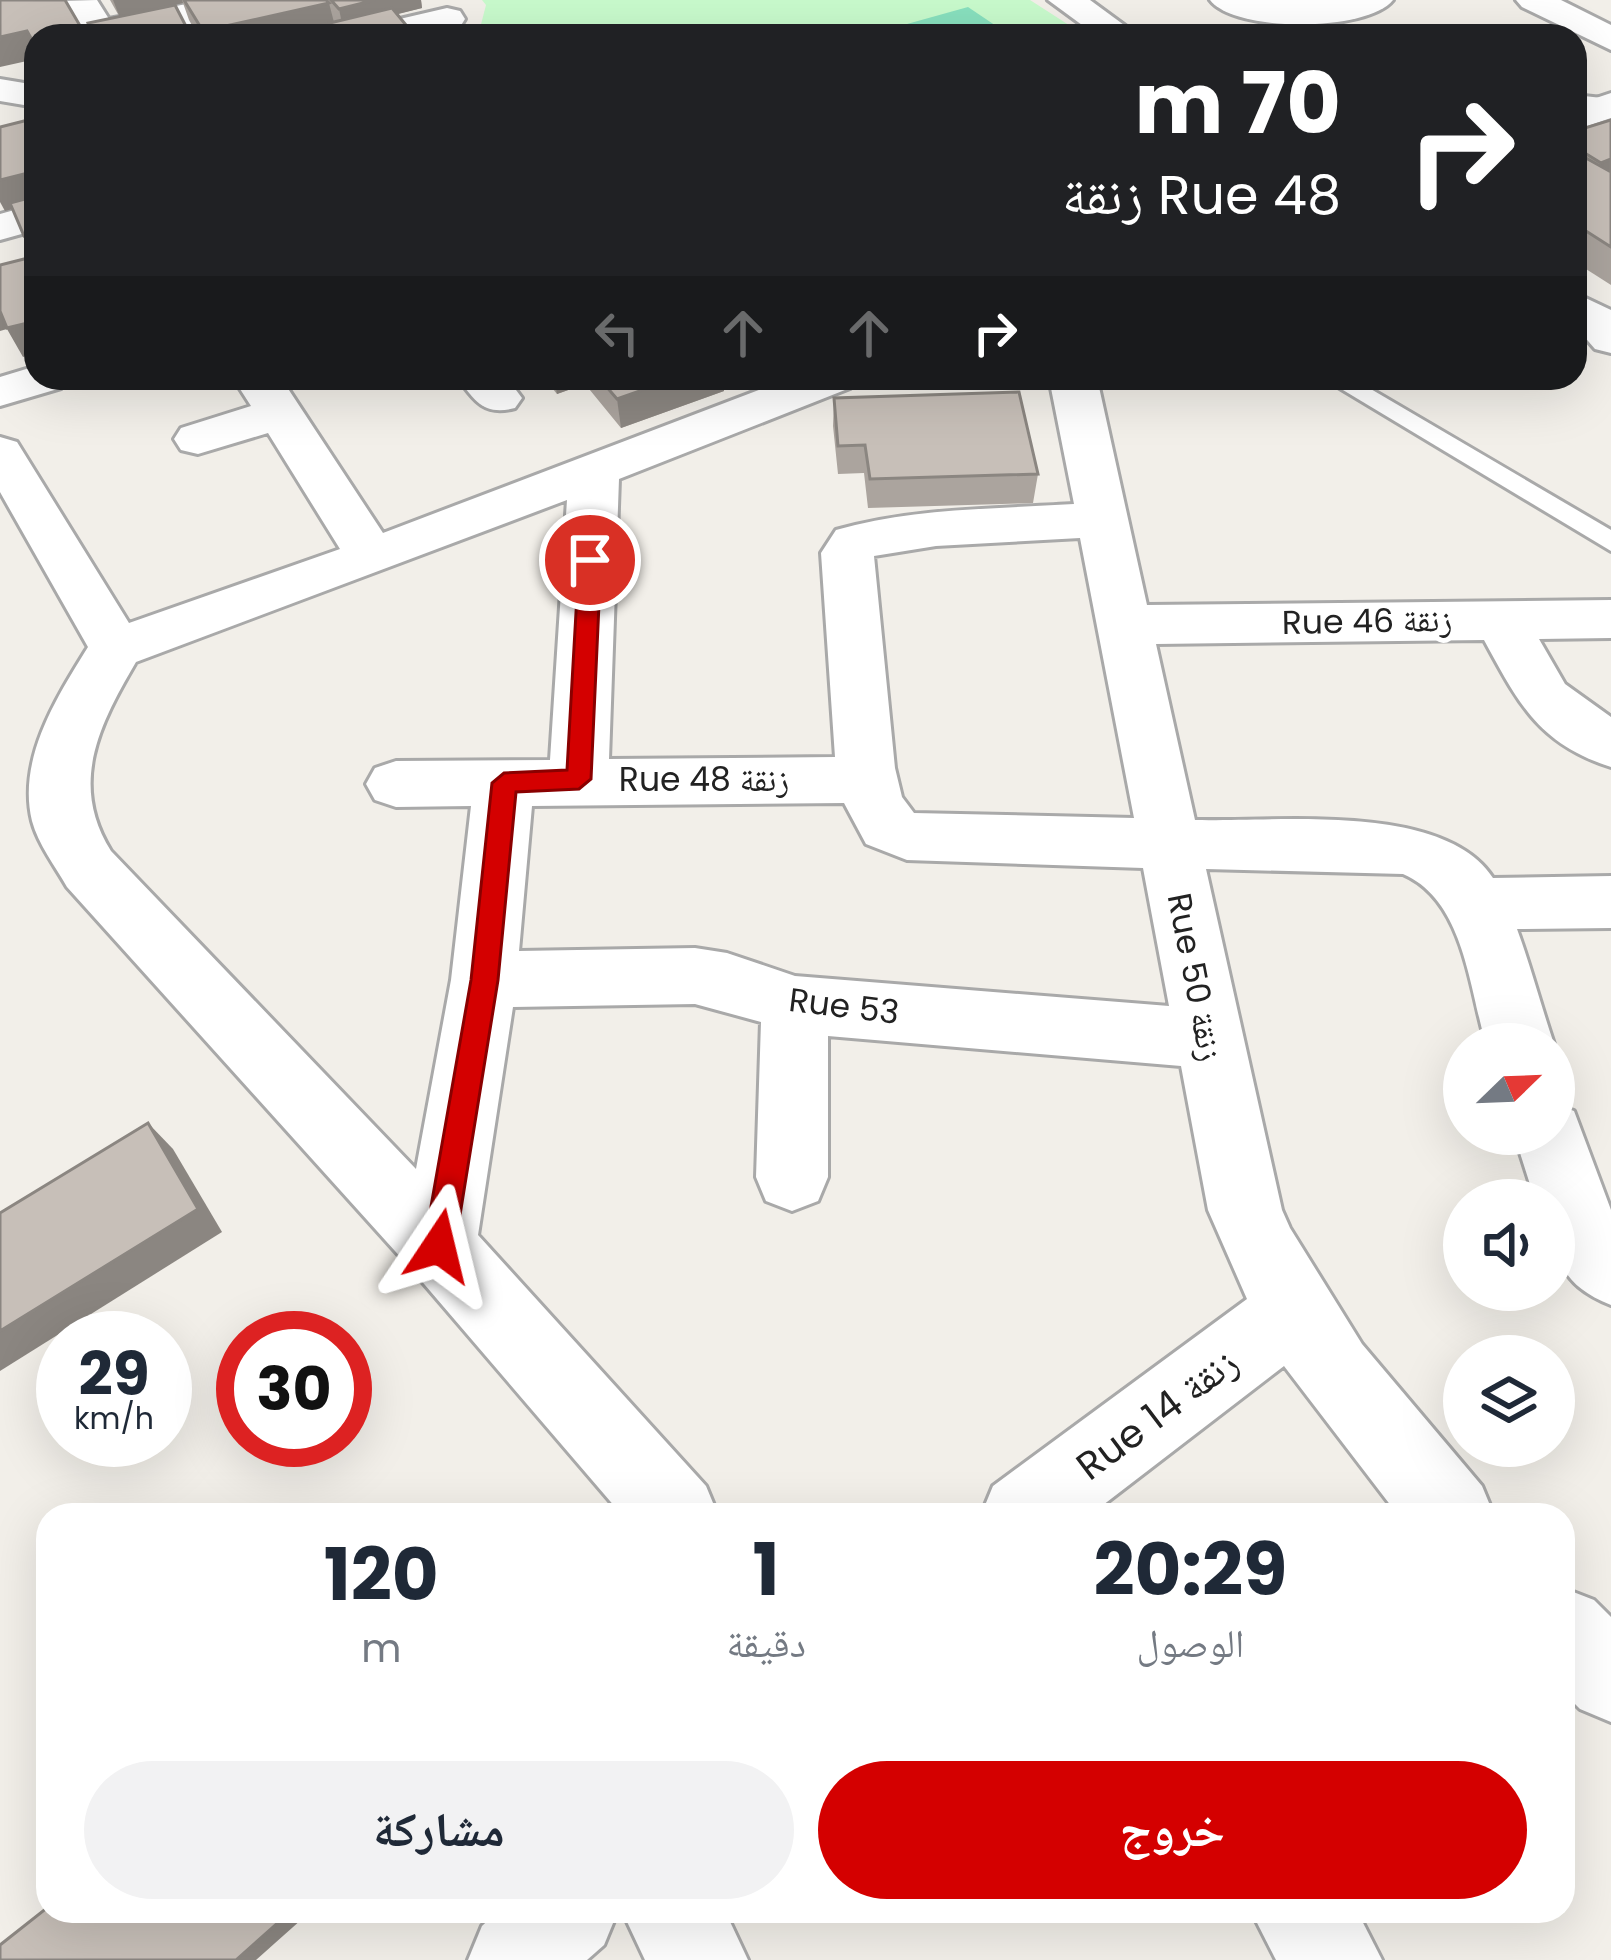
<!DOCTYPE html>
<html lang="ar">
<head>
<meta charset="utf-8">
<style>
	:root { --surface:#fff; --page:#f2f2f3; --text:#1f2937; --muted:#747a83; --accent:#d40000 }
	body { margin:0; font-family:Poppins,"Noto Naskh Arabic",sans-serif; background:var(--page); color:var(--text); direction:rtl; height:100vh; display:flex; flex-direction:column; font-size:45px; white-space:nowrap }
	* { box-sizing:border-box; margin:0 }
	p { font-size:39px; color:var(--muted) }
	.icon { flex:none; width:66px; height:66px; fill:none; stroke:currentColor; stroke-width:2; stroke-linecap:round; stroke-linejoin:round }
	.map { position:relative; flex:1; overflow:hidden; direction:ltr }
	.sheet { position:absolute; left:36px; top:1503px; width:1539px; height:420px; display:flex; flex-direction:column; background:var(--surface); border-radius:36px; box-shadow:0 12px 48px #0002; direction:rtl }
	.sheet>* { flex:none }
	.banner { position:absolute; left:24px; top:24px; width:1563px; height:366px; border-radius:36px; box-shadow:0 12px 48px #0002; direction:rtl; background:#202124; color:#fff; overflow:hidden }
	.needle { width:78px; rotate:67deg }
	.buttons { position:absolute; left:1443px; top:1023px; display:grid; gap:24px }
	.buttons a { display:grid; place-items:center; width:132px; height:132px; border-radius:50%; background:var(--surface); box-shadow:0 12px 48px #0002; font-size:60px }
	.speed { position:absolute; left:36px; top:1311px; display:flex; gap:24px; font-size:60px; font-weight:700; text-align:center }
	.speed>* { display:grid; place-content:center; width:156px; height:156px; border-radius:50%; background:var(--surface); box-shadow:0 12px 48px #0002; line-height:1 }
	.speed small { font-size:30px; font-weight:400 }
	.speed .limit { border:18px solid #d22; background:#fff; color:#111 }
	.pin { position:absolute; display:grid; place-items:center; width:102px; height:102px; color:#fff; margin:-51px; border:6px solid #fff; border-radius:50%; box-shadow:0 3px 12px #0007 }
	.me { position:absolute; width:132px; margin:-66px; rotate:10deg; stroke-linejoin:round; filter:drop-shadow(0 0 9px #0008) }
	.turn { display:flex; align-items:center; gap:42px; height:252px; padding:0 48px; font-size:54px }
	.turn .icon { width:156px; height:156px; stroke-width:2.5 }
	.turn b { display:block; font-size:84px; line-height:102px }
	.lanes { display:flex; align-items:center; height:114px; padding:0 48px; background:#0003; justify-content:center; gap:60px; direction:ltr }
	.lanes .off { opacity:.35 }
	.eta { display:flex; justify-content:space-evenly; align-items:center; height:204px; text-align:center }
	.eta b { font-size:72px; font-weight:700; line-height:84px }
	.button { display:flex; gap:24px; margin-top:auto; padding:24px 48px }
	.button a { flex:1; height:138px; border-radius:72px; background:var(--accent); color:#fff; font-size:48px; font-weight:700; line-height:138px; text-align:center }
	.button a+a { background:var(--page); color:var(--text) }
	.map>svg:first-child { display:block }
</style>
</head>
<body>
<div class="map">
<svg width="1611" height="1960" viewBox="0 0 1611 1960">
	<rect width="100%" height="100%" fill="#f2efe9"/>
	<path fill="#c8facc" d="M 482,0 L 1030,0 L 1086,36 L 478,36 L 486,5 Z"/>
	<path fill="#88e0be" d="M 968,7 L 1011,36 L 864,36 Z"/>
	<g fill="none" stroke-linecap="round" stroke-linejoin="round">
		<defs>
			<g id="lane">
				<path d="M 1575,95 L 1611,99 L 1611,111 L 1575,107 Z"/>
				<path d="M 1323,378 L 1352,378 L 1611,530 L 1611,551 Z"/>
			</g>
			<g id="street">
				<path d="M 97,0 L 109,19 L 207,0 L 279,0 L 273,7 L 261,11 L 133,36 L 84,36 L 62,1 Z"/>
				<path d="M 1048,0 L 1090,0 L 1139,36 L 1097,36 Z"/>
				<path d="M 1210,0 L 1393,0 C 1368,32 1235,33 1210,0 Z"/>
				<path d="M 1516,0 L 1561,0 L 1611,25 L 1611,50 L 1522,7 Z"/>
				<path d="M 447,8 L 460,11 L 465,19 L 460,27 L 420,36 L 356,36 L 361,28 Z"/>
				<path d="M 0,79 L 36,85 L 36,107 L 0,101 Z"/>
				<path d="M 1611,93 L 1611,118 L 1575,130 L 1575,105 Z"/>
				<path d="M 36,204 L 36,230 L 0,240 L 0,214 Z"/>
				<path d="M 1575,293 L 1611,310 L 1611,353 L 1595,349 L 1575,326 Z"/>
				<path d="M 36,366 L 36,378 L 68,378 L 61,388 L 0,406 L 0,377 Z"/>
				<path d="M 233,378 L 281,378 L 383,533 L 790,378 L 857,378 L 850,388 L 619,479 L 609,759 L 835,757 L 821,553 L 836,530 C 912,508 994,509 1074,504 L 1049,378 L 1097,378 L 1147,605 L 1611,600 L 1611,638 L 1539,639 L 1565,684 L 1611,717 L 1611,767 C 1538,744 1518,702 1484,640 L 1156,644 L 1195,820 C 1278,822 1444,802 1493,878 L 1611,876 L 1611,928 L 1517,929 C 1531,967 1541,1006 1554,1044 L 1486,1044 C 1469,987 1464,900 1403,874 L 1206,869 L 1282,1210 L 1290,1228 L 1362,1344 L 1482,1486 L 1494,1515 L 1398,1515 L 1284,1366 L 1090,1515 L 981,1515 L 993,1486 L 1247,1299 L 1208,1210 L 1181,1066 L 828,1036 L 828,1177 L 818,1201 L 792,1211 L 766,1201 L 756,1177 L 761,1022 L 695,1004 L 513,1007 L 478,1235 L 706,1486 L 718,1515 L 622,1515 L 413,1271 L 67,887 C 55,866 38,844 32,821 C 17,759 57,697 88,647 L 0,492 L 0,437 L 17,442 L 129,623 L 340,549 L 268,433 L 198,454 L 181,450 L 174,439 L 181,428 L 251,406 ZM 567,500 L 550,760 L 396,761 L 375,768 L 366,784 L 375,800 L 396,807 L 471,806 L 451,980 L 416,1169 L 111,851 C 69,784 99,725 136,662 ZM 1080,538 L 1134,818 L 914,813 L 902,797 L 895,768 L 874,556 L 936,546 ZM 844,803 L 866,844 L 907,860 L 1143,868 L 1169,1006 L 795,976 L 727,953 L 695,948 L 519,951 L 532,806 Z"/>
				<path d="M 458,378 L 507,378 L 522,398 L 515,408 C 485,416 475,402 458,378 Z"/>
				<path d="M 1554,1104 L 1574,1111 L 1611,1210 L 1611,1305 C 1556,1283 1554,1254 1554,1200 L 1535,1200 L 1514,1134 L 1554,1134 Z"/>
				<path d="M 1563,1588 L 1594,1600 L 1611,1617 L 1611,1722 L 1580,1709 L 1563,1692 Z"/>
				<path d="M 498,1911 L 618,1911 L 604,1945 L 587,1960 L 468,1960 L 482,1926 Z"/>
				<path d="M 622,1911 L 725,1911 L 748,1960 L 645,1960 Z"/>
				<path d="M 1251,1911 L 1357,1911 L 1382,1960 L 1276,1960 Z"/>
			</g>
		</defs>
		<use href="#lane" stroke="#a9a9a9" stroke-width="6"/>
		<use href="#street" stroke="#a9a9a9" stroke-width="6"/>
		<use href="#lane" fill="#fff" fill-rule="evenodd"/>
		<use href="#street" fill="#fff" fill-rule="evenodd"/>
	</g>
	<g fill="#aba49e">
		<path d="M 110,0 L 421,0 L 422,8 L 397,14 L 415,36 L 198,36 L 189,20 L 183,3 L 119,16 Z"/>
		<path d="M 1611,120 L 1611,285 L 1575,262 L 1575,131 Z"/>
		<path d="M 544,378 L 723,378 L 724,391 L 621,428 L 585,384 L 557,394 Z"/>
		<path d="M 834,398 L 1038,474 L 1033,503 L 868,508 L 864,473 L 838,474 L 833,426 Z"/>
	</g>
	<g fill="#8b8681">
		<path d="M 113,0 L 182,0 L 183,3 L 120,18 Z"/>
		<path d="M 375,0 L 421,0 L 422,8 L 343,28 L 339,9 Z"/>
		<path d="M 329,3 L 336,30 L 311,36 L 204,36 L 203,31 Z"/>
		<path d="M 27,31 L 36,51 L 36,59 L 0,67 L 0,37 Z"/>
		<path d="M 1611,159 L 1611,182 L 1587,191 L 1601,163 Z"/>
		<path d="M 36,171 L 36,203 L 5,211 L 0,202 L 0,180 Z"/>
		<path d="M 36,233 L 36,260 L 24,236 Z"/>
		<path d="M 0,308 L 36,321 L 36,353 L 23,357 L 7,329 L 0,331 Z"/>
		<path d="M 554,378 L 584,378 L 585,384 L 557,394 Z"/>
		<path d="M 677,378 L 723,378 L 724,391 L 621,428 L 617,399 Z"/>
		<path d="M 148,1123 L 173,1149 L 222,1232 L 0,1371 L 0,1331 Z"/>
		<path d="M 291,1911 L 311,1911 L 256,1960 L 236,1960 Z"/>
	</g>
	<g fill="#c7bfb8" stroke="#8b8681" stroke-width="3">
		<path d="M 0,0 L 65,0 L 86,36 L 36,36 L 36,47 L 27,31 L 0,37 Z"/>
		<path d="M 184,0 L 326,0 L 329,3 L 203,31 Z"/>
		<path d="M 331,0 L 375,0 L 339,9 Z"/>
		<path d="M 175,5 L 191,36 L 93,36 L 88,23 Z"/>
		<path d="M 392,8 L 415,36 L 276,36 Z"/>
		<path d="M 36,118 L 36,171 L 0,180 L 0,127 Z"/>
		<path d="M 1611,120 L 1611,159 L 1601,163 L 1575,147 L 1575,131 Z"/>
		<path d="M 1575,152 L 1611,172 L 1611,247 L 1575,224 Z"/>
		<path d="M 36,196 L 36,233 L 24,236 L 10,203 Z"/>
		<path d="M 36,256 L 36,321 L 7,328 L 0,311 L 0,265 Z"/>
		<path d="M 599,378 L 677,378 L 617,399 Z"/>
		<path d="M 1019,392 L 1038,474 L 870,479 L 865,445 L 838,446 L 834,398 Z"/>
		<path d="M 148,1123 L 198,1209 L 0,1331 L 0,1213 Z"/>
		<path d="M 48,1907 L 48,1911 L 291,1911 L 236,1960 L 0,1960 L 0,1945 Z"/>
	</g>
	<path fill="#d40000" stroke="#8a0000" stroke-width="3" d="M 590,553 L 601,560 L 591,779 L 579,789 L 516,792 L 498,980 L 455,1246 L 450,1256 L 439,1260 L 428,1256 L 424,1246 L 471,980 L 492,783 L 504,773 L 567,770 L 579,560 Z"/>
	<g text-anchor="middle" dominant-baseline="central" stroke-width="10" stroke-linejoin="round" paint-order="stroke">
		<g font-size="33" fill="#222" stroke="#fff">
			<text transform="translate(1367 621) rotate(-1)">Rue 46 زنقة</text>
			<text x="704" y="779">Rue 48 زنقة</text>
			<text transform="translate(1195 977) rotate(79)">Rue 50 زنقة</text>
			<text transform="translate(844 1006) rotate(7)">Rue 53</text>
		</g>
		<g font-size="39" fill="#222" stroke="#fff">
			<text transform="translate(1157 1414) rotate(-37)">Rue 14 زنقة</text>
		</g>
	</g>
</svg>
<div class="buttons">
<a><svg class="needle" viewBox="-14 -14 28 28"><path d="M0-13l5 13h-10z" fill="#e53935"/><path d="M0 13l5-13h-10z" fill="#747a83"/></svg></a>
<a><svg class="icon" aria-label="sound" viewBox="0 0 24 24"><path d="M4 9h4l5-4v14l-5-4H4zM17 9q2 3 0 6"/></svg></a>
<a><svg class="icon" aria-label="layers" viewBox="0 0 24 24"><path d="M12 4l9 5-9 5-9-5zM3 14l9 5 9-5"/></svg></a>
</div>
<div class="speed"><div>29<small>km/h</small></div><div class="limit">30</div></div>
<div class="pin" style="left:590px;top:560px;background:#d93025"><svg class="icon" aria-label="arrive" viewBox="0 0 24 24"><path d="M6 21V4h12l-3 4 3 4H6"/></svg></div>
<svg class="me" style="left:439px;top:1246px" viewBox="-20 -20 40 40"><path d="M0-17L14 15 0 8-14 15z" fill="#d40000" stroke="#fff" stroke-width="4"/></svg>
<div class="banner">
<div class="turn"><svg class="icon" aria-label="right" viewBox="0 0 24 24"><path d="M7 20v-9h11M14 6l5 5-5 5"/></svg><div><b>70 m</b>Rue 48 زنقة</div></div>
<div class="lanes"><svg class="icon off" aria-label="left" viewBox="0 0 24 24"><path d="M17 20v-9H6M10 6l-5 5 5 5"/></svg><svg class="icon off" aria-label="ahead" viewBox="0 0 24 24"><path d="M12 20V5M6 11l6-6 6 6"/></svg><svg class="icon off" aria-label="ahead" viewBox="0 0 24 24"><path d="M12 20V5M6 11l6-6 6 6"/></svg><svg class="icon" aria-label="right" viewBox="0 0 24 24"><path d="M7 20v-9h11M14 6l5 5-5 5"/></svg></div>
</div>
<section class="sheet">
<div class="eta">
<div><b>20:29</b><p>الوصول</p></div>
<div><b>1</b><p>دقيقة</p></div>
<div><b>120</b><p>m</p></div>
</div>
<div class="button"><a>خروج</a><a>مشاركة</a></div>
</section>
</div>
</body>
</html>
